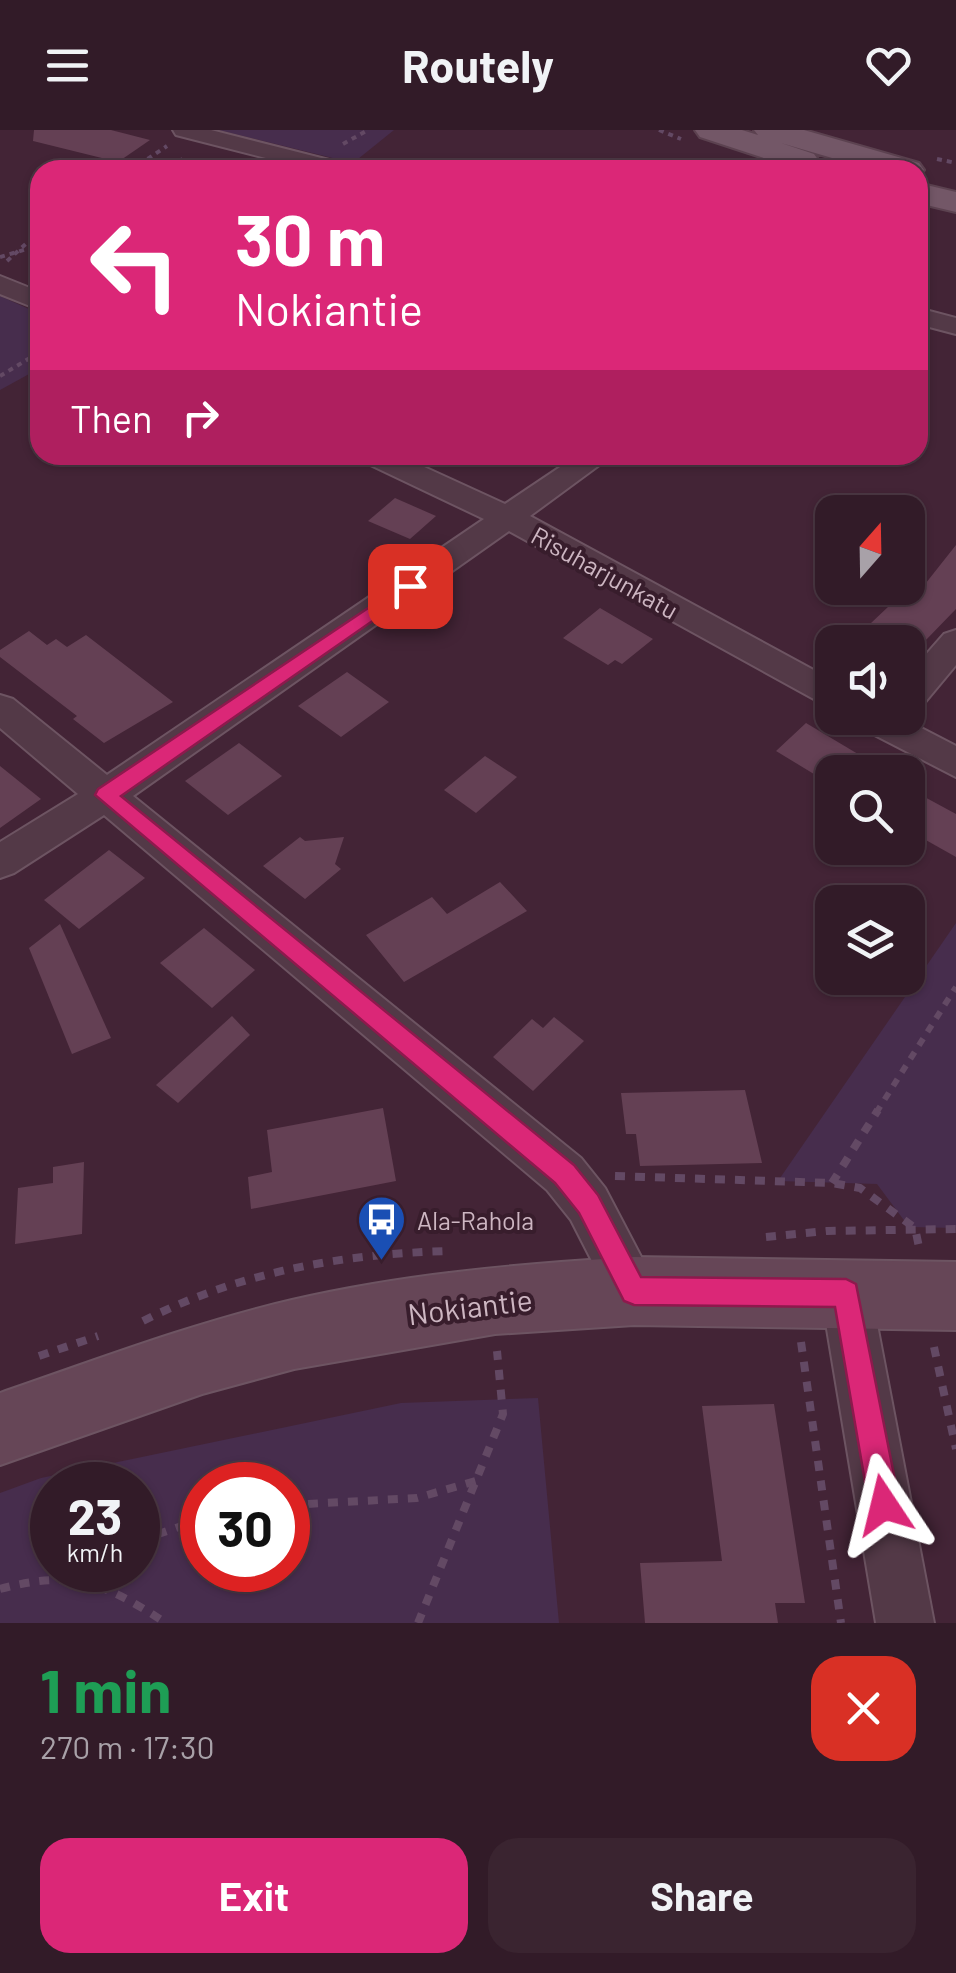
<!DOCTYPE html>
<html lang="en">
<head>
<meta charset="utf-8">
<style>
	:root { --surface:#321b28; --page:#3a2430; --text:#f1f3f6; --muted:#a8a1a8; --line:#4d3945; --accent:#db2777 }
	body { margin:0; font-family:Barlow,sans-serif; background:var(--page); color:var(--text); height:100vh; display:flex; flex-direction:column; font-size:38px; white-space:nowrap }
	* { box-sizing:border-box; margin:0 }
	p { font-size:32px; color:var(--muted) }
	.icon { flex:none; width:55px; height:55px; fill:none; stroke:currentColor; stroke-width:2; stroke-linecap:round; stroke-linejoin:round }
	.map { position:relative; height:1493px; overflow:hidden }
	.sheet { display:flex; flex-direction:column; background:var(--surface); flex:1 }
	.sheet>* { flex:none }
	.hud { position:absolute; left:30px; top:30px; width:898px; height:305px; border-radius:30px; box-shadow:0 2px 8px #0004,0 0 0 2px var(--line); background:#db2777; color:#fff; overflow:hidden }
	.needle { width:65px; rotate:20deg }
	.controls { position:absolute; left:815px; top:365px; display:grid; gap:20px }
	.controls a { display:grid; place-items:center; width:110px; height:110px; border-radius:20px; background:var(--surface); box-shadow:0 2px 8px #0004,0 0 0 2px var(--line); font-size:50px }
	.speed { position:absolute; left:30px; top:1332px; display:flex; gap:20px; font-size:50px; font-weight:700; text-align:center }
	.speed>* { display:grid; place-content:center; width:130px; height:130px; border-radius:50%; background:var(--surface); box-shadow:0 2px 8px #0004,0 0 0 2px var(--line); line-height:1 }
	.speed small { font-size:25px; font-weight:400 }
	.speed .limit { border:15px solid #d22; background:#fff; color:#111 }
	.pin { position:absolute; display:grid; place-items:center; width:85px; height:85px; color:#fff; margin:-42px; border-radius:20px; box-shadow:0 5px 15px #0006 }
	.me { position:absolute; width:110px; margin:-55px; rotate:350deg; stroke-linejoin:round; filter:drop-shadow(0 0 8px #0008) }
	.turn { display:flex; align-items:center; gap:35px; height:210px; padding:0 40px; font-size:45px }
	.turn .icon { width:130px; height:130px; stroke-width:2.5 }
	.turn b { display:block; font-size:70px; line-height:85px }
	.then { display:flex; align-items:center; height:95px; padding:0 40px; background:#0003; gap:20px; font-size:38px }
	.round { display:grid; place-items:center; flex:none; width:105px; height:105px; border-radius:30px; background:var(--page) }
	.summary { display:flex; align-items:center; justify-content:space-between; height:170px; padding:0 40px }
	h1 { font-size:60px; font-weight:700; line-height:75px; color:#1e9e55 }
	.primary-button { display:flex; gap:20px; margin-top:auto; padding:20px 40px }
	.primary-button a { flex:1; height:115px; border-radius:30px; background:var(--accent); color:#fff; font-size:40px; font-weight:700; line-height:115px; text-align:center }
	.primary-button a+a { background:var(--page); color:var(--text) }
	header { display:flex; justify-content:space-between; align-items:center; height:130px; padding:0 40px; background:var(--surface); font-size:45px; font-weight:700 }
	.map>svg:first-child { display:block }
</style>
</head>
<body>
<header><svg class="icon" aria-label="menu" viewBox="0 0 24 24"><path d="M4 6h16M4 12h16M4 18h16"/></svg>Routely<svg class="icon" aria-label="heart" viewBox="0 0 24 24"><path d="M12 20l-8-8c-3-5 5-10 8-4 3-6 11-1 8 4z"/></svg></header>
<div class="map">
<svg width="956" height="1493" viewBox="0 0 956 1493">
	<rect width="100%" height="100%" fill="#432436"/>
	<g fill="#472d4d" fill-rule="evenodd">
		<path d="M 218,0 L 394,0 L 353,33 Z"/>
		<path d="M 0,166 L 40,184 L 40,238 L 0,260 Z"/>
		<path d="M 956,793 L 956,1098 L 909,1097 L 877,1054 L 778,1051 Z"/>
		<path d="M 538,1268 L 559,1493 L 0,1493 L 0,1363 L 41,1348 L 401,1273 ZM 138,1355 L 138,1440 L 52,1440 L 52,1355 ZM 288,1355 L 288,1440 L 202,1440 L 202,1355 Z"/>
	</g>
	<g fill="#644054">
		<path d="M 34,0 L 111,0 L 150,10 L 118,32 L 33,11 Z"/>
		<path d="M 395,368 L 436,386 L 410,409 L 368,391 Z"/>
		<path d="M 956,415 L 956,479 L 924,512 L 851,512 L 908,458 L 908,452 L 922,458 Z"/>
		<path d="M 600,478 L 653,509 L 622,534 L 615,530 L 608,535 L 563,508 Z"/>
		<path d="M 29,501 L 47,515 L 56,509 L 67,517 L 86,505 L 173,572 L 104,613 L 73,589 L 77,586 L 0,527 L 0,520 Z"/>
		<path d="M 347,542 L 389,572 L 341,607 L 298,576 Z"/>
		<path d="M 806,593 L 863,627 L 847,642 L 832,642 L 832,655 L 776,621 Z"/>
		<path d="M 239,613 L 282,646 L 228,685 L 185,651 Z"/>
		<path d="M 485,626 L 517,647 L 476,683 L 444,660 Z"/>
		<path d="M 0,636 L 41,669 L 0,698 Z"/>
		<path d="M 908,658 L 956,684 L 956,727 L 908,700 Z"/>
		<path d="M 300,707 L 305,711 L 344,707 L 335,734 L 341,739 L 305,769 L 263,736 Z"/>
		<path d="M 109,720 L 145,748 L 79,799 L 44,770 Z"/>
		<path d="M 500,752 L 527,781 L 404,852 L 366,805 L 432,767 L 447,784 Z"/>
		<path d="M 60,794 L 111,908 L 72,924 L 29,818 Z"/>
		<path d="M 204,798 L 255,840 L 212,878 L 160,833 Z"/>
		<path d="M 232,886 L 250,905 L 178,973 L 156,955 Z"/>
		<path d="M 554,887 L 584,911 L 533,961 L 493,927 L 532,889 L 543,898 Z"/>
		<path d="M 745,960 L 762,1033 L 640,1036 L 636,1004 L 626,1004 L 621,963 Z"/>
		<path d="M 383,978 L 396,1051 L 251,1079 L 248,1047 L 272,1042 L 267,1000 Z"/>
		<path d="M 84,1032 L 82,1104 L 15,1114 L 18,1058 L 53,1053 L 53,1037 Z"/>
		<path d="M 774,1274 L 805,1473 L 775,1473 L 778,1493 L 645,1493 L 640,1433 L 722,1431 L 702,1276 Z"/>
	</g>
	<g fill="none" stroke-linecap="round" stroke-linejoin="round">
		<defs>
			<g id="street">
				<path d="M 173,0 L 211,0 L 349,35 L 353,40 L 313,40 L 176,5 Z"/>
				<path d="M 0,146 L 40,162 L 40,180 L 0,164 Z"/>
				<path d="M 918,178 L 956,188 L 956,204 L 918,194 Z"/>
				<path d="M 358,325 L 398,325 L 505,374 L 578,325 L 613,325 L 530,386 L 832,550 L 832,579 L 509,401 L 133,666 L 581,1028 L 605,1058 L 659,1161 L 652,1178 L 634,1186 L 616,1178 L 571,1090 L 547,1060 L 104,685 L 14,743 L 0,748 L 0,712 L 78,664 L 0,598 L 0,565 L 13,569 L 107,645 L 484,389 L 362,331 Z"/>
				<path d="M 956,500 L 956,535 L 921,577 L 908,581 L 908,545 L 944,504 Z"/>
				<path d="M 854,588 L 902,588 L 956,616 L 956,647 L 859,597 Z"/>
				<path d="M 846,1138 L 864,1146 L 871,1163 L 934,1493 L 876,1493 L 821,1163 L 828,1146 Z"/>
			</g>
			<path id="secondary" d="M 634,1127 L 956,1132 L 956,1200 L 634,1195 L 495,1204 L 294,1239 L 202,1264 L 0,1335 L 0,1263 C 96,1230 193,1193 292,1170 C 404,1144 520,1134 634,1127 Z"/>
			<g id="primary">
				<path d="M 695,0 L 742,0 L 758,5 L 754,0 L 804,0 L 919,33 L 924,40 L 918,47 L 918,40 L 873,40 L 781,13 L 814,24 L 819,31 L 814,38 L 800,40 L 700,7 Z"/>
				<path d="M 918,53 L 956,62 L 956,82 L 918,73 Z"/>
			</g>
		</defs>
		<use href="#street" stroke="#6d5462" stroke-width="4"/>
		<use href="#secondary" stroke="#6d5462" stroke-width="4"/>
		<use href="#primary" stroke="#5c4250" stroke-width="4"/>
		<g stroke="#634964" stroke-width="4" stroke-dasharray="5 5" stroke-linecap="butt">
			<path d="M 659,0 L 681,9"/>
			<path d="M 343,14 L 368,0"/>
			<path d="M 937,29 L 956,33"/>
			<path d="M 131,40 L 167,16"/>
			<path d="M 173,40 L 185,26"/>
			<path d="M 0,127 L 27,119"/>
			<path d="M 7,131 L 40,101"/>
			<path d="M 0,246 L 40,222"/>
		</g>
		<path stroke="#634964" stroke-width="6" stroke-dasharray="8 8" stroke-linecap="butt" d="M 876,983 L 956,857"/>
		<g stroke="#634964" stroke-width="8" stroke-dasharray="10 10" stroke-linecap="butt">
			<path d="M 615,1046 L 832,1053 L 860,1058 L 915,1098 L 919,1117"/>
			<path d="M 832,1053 L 878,980"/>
			<path d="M 766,1107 L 827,1101 L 956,1099"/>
			<path d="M 143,1191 C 240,1142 341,1124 449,1121"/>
			<path d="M 801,1212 L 841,1493"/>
			<path d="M 934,1217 L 956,1319"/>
			<path d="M 39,1226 L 98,1206"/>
			<path d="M 288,1375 L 417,1368 L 479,1350"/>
			<path d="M 138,1411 L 202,1389"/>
			<path d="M 0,1459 C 74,1439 104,1453 166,1493"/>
			<path d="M 418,1493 L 503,1284 L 497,1221"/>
		</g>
		<use href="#street" fill="#533947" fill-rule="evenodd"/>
		<use href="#secondary" fill="#664657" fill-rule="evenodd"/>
		<use href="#primary" fill="#735767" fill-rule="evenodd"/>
	</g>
	<path fill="#db2777" stroke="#8e194d" stroke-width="2.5" d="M 410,450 L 419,456 L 417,460 L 121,666 L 574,1035 L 598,1065 L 641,1147 L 846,1149 L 856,1154 L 900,1375 L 895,1386 L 884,1391 L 874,1386 L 869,1375 L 835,1177 L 634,1175 L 624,1171 L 579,1083 L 555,1053 L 95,665 L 98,659 Z"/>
	<defs>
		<symbol id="bus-pin" viewBox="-11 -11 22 30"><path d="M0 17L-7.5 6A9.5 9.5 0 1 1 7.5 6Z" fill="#1a4fb4" stroke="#381d2c"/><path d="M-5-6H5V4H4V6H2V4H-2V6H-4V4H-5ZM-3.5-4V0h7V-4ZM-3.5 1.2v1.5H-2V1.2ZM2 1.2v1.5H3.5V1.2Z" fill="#fff"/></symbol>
	</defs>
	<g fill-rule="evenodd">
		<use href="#bus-pin" x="354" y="1062" width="55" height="75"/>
	</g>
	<g text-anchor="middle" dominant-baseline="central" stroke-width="8" stroke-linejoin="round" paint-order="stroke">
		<g font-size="25" fill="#cdb6c2" stroke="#381d2c">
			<text transform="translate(605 442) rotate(29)">Risuharjunkatu</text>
		</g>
		<g font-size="25" fill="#cdb6c2" stroke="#381d2c" text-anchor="start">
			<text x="417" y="1090">Ala-Rahola</text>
		</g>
		<g font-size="30" fill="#cdb6c2" stroke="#381d2c">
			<text transform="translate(470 1176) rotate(-7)">Nokiantie</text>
		</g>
	</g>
</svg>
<div class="controls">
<a><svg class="needle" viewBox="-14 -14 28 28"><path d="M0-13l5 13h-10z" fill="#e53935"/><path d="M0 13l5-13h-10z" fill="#a8a1a8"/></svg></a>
<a><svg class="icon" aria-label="sound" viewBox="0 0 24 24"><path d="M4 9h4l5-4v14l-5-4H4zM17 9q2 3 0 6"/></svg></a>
<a><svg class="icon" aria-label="search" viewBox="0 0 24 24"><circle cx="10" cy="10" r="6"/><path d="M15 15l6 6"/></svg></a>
<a><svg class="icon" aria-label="layers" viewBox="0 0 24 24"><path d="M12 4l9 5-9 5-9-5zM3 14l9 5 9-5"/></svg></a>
</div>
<div class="speed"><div>23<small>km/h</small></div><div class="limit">30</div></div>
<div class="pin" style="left:410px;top:456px;background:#d93025"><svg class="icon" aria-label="arrive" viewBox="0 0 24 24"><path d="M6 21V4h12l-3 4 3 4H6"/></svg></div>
<svg class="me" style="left:884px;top:1375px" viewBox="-20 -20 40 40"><path d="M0-17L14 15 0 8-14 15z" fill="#db2777" stroke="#fff" stroke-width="4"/></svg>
<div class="hud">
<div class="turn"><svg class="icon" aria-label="left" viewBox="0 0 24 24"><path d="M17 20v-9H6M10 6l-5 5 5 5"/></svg><div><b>30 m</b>Nokiantie</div></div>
<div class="then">Then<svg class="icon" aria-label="right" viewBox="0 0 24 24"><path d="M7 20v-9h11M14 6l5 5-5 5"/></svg></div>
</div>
</div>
<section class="sheet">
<div class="summary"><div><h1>1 min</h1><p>270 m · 17:30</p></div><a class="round" style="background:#d93025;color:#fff"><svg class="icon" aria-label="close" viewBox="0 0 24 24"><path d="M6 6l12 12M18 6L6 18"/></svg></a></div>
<div class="primary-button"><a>Exit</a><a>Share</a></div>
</section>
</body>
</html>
